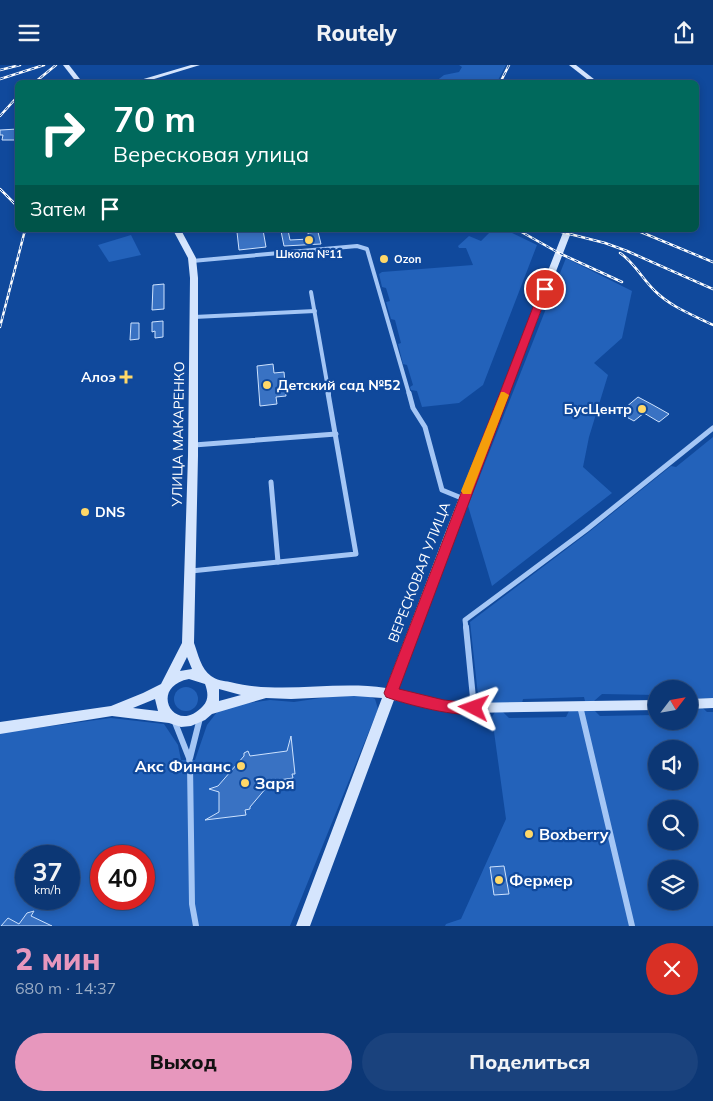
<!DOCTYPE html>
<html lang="ru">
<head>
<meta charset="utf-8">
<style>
	:root { --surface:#0c3775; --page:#1a427d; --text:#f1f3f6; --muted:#9aacc5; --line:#2c5187; --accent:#e797bd }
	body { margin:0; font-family:Mulish,sans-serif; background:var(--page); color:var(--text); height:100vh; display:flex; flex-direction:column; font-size:19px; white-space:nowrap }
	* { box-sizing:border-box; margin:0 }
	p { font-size:16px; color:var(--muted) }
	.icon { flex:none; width:28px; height:28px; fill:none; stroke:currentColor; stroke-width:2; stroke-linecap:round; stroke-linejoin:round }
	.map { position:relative; height:861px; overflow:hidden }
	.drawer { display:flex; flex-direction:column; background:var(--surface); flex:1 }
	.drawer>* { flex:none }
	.top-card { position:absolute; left:15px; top:15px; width:684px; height:152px; border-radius:8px; box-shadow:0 2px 8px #0003,0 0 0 1px var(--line); background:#00695c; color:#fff; overflow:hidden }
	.needle { width:32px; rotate:59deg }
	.tools { position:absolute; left:648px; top:615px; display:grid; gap:10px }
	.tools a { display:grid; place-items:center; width:50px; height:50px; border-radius:50%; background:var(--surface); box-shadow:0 2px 8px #0003,0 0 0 1px var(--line); font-size:25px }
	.speed { position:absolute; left:15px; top:780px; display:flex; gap:10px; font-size:25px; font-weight:700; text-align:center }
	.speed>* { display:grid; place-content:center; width:65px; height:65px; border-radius:50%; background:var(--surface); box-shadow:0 2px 8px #0003,0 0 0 1px var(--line); line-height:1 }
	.speed small { font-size:12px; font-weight:400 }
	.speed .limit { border:8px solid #d22; background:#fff; color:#111 }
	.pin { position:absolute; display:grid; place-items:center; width:42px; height:42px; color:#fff; margin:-21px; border:2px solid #fff; border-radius:50%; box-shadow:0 1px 5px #0007 }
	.me { position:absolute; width:55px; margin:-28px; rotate:274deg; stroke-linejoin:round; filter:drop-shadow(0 0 4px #0008) }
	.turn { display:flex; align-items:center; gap:18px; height:105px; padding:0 15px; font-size:22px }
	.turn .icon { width:65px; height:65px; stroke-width:2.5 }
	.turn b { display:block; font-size:35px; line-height:42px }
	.then { display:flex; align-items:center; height:48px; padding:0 15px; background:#0003; gap:10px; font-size:19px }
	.round { display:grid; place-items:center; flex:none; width:52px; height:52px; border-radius:26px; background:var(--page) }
	.summary { display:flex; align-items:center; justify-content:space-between; height:85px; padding:0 15px }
	h1 { font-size:30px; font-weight:800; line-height:38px; color:var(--accent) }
	.primary-button { display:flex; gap:10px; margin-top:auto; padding:10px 15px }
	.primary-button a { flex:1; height:58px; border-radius:30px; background:var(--accent); color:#111; font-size:20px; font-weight:800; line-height:58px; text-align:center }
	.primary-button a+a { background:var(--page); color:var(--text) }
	header { display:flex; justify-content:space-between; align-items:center; height:65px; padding:0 15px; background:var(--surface); font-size:22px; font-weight:800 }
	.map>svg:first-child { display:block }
</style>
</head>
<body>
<header><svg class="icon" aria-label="menu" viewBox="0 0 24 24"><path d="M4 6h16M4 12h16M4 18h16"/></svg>Routely<svg class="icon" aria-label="share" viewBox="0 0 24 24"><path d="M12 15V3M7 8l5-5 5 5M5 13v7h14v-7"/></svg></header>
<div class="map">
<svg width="713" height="861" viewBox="0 0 713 861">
	<rect width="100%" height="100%" fill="#10499c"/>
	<g fill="#2362ba" fill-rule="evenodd">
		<path d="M 459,0 L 506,0 L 497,17 L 435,17 L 444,10 L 459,7 L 462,2 Z"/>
		<path d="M 492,165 L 506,165 L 537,180 L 483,320 L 459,338 L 422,342 L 417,326 L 411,325 L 410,322 L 413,320 L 407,300 L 403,299 L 398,279 L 401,278 L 395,255 L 391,254 L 386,237 L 390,236 L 386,223 L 382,222 L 379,209 L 382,207 L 473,200 L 466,183 L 459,183 L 458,181 L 469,171 L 481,176 Z"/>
		<path d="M 131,170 L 141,190 L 109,197 L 98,180 Z"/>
		<path d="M 566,193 L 632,226 L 622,273 L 594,298 L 608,310 L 589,372 L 583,402 L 612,428 L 492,521 L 468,441 Z"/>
		<path d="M 713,372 L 713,633 L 689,634 L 689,624 L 656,624 L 656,630 L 602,629 L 594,636 L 585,636 L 584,632 L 523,634 L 522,638 C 509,638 484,644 478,630 L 470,557 L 589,467 L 671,401 L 676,402 Z"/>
		<circle cx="186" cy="634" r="12"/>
		<path d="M 366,630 L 375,634 L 378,644 L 290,861 L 0,861 L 0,668 L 111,653 L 164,659 L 178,680 L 181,695 L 195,695 L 207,660 L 217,647 L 241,639 L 270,635 L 294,637 L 327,632 ZM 26,791 L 69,791 L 69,834 L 26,834 ZM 101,791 L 144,791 L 144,834 L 101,834 Z"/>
		<path d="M 689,642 L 702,642 L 707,647 L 713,647 L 713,861 L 445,861 L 446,859 L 461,854 L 506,754 L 492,652 L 495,647 L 503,647 L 509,653 L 566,652 L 569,646 L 595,646 L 600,651 L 656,650 L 656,656 L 689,656 ZM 656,684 L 689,684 L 689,716 L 656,716 ZM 656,744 L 689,744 L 689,776 L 656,776 ZM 656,804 L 689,804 L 689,836 L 656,836 Z"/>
	</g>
	<g fill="#3972c3" stroke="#cde2fe">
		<path d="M 18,64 L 18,75 L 2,75 L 3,70 L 0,70 L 0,65 Z"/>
		<path d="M 263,165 L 266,182 L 239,185 L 237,167 Z"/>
		<path d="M 288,165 L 290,175 L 309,174 L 308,168 L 318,167 L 321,179 L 284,181 L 281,166 Z"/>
		<path d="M 164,219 L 164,244 L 152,245 L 153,220 Z"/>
		<path d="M 163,256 L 163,272 L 155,273 L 155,266 L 152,267 L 152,257 Z"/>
		<path d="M 131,258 L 139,258 L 139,274 L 130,275 Z"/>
		<path d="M 273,299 L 274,308 L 284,307 L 286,331 L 276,332 L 277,339 L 260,341 L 257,301 Z"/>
		<path d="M 638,332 L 653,340 L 669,349 L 659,357 L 644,348 L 634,356 L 619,348 Z"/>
		<path d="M 291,671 L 295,709 L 292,709 L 293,713 L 272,716 L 250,742 L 250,744 L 245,745 L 246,750 L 205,755 L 219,747 L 219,727 L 209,724 L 218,721 L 244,691 L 244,688 L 248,686 L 250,691 L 287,686 Z"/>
		<path d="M 504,801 L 509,829 L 494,830 L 490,802 Z"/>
		<path d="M 34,846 L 31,851 L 52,861 L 1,861 L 8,853 L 19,859 L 27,848 Z"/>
	</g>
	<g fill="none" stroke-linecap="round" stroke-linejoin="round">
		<g stroke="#a4c6f5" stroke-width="4">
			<path d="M 192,196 L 357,181 L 367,184 L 409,329"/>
			<path d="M 311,227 L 329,329"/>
			<path d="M 194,252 L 315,246"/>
		</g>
		<g stroke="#a4c6f5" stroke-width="5">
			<path d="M 409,328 L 413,343 L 425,362 L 442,425 L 464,434"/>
			<path d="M 194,380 L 336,369"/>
			<path d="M 271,417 L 278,497"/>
			<path d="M 191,506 L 356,489 L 328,328"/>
			<path d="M 466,563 L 465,555 L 586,465 L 713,363"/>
		</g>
		<g stroke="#a4c6f5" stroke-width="6">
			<path d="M 466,562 L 474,643"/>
			<path d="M 580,641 L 632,861"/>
			<path d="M 174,655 L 189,693 L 190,701 L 192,839 L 196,861"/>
			<path d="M 190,693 L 200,653"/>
		</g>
		<g fill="#d5e5fd" fill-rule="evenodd">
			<path d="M 63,0 L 69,0 L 83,18 L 77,18 Z"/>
			<path d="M 191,0 L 200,0 L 141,18 L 130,18 Z"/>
			<path d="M 569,0 L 576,0 L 599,18 L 592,18 Z"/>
			<path d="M 173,165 L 181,165 L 196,193 L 198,213 L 198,391 L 194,578 C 198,589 201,604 211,611 C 216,615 224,616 230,617 C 282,630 334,615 386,623 L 444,471 L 564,165 L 572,165 L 454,471 L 397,625 L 435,634 L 467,638 L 656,635 L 656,645 L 467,648 L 435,645 L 394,635 L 310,861 L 296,861 L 382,633 L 354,631 L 291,634 L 266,633 L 212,649 L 205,655 L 191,661 L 181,662 L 169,658 L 112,651 L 0,669 L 0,657 L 111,641 L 143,628 L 161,619 L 182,578 L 188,391 L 190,213 L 188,193 ZM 187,592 L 192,604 L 180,606 ZM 189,614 L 205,619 C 208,627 209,635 203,641 C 175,672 147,622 189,614 ZM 219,624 L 241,630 L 219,636 ZM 155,634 L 158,646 L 133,643 Z"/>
			<path d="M 713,633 L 713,643 L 689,644 L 689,634 Z"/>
		</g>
		<defs>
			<g id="rail">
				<path d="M 0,5 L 20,0"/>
				<path d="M 0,14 L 44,0"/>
				<path d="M 34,18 L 56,0"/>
				<path d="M 500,18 L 509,0"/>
				<path d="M 0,51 L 18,31"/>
				<path d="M 0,124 L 18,142"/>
				<path d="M 518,165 L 559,188 L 622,217"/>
				<path d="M 554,165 L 605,178 L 627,186 L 713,224"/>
				<path d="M 636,165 L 713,197"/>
				<path d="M 620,188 C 635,198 642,214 655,226 C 671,242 693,250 713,260"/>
				<path d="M 0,262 L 25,165"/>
			</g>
		</defs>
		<use href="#rail" stroke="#fff" stroke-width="2.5"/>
		<use href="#rail" stroke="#10499c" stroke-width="1" stroke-dasharray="4" stroke-linecap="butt"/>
	</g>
	<path fill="#e11d48" stroke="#92132f" d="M 545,221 L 549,224 L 399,624 L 444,635 L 479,639 L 481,643 L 479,648 C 461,654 405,639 386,632 L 384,628 L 540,224 Z"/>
	<path fill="#f59e0b" d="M 501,327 L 504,327 L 509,330 L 472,426 L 471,429 L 463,429 L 461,426 Z"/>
	<g fill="#ffd868" stroke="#10499c" stroke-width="2">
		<circle cx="309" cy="175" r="5"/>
		<circle cx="384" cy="194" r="5"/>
		<path d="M123.5 304.5h5v5h5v5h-5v5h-5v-5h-5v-5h5z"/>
		<circle cx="267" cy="320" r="5"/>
		<circle cx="642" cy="344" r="5"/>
		<circle cx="85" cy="447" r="5"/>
		<circle cx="241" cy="701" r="5"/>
		<circle cx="245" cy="718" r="5"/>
		<circle cx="529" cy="769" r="5"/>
		<circle cx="499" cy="815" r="5"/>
	</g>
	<g text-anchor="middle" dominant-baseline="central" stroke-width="4.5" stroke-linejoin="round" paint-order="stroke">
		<g font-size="11" font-weight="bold" fill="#fff" stroke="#10499c">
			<text x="309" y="189">Школа №11</text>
			<text x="394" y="194" text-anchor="start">Ozon</text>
		</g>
		<g font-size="14" font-weight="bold" fill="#fff" stroke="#10499c" text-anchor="end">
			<text x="116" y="312">Алоэ</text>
			<text x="277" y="320" text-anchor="start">Детский сад №52</text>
			<text x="632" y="344">БусЦентр</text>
			<text x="95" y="447" text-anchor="start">DNS</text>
		</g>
		<g font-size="14" fill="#fff" stroke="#10499c">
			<text transform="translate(178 369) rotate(-89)">УЛИЦА МАКАРЕНКО</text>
			<text transform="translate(419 507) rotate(-69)">ВЕРЕСКОВАЯ УЛИЦА</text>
		</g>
		<g font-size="16" font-weight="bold" fill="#fff" stroke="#10499c" text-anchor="start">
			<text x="231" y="701" text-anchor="end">Акс Финанс</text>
			<text x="255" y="718">Заря</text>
			<text x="539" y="769">Boxberry</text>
			<text x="509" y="815">Фермер</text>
		</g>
	</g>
</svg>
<div class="tools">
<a><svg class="needle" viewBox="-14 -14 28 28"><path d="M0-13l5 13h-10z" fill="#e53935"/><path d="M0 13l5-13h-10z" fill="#9aacc5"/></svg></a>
<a><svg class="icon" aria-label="sound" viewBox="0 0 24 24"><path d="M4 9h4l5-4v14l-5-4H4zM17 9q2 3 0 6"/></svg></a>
<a><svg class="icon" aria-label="search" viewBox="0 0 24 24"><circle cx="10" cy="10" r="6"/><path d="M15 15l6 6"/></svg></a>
<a><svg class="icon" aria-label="layers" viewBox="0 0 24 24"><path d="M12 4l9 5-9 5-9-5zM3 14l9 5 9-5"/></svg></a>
</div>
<div class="speed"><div>37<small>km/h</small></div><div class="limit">40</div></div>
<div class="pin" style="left:545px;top:224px;background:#d93025"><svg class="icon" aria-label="arrive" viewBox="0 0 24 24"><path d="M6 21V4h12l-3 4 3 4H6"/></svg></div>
<svg class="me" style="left:474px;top:643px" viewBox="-20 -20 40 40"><path d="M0-17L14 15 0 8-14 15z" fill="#e11d48" stroke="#fff" stroke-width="4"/></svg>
<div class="top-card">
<div class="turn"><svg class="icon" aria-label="right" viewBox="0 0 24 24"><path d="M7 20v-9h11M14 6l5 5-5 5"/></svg><div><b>70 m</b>Вересковая улица</div></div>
<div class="then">Затем<svg class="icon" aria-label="arrive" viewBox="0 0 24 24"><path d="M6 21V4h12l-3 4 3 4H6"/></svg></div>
</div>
</div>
<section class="drawer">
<div class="summary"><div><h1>2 мин</h1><p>680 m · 14:37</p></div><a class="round" style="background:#d93025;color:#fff"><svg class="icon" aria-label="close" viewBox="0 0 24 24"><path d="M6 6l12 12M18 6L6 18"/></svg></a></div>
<div class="primary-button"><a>Выход</a><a>Поделиться</a></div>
</section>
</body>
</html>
